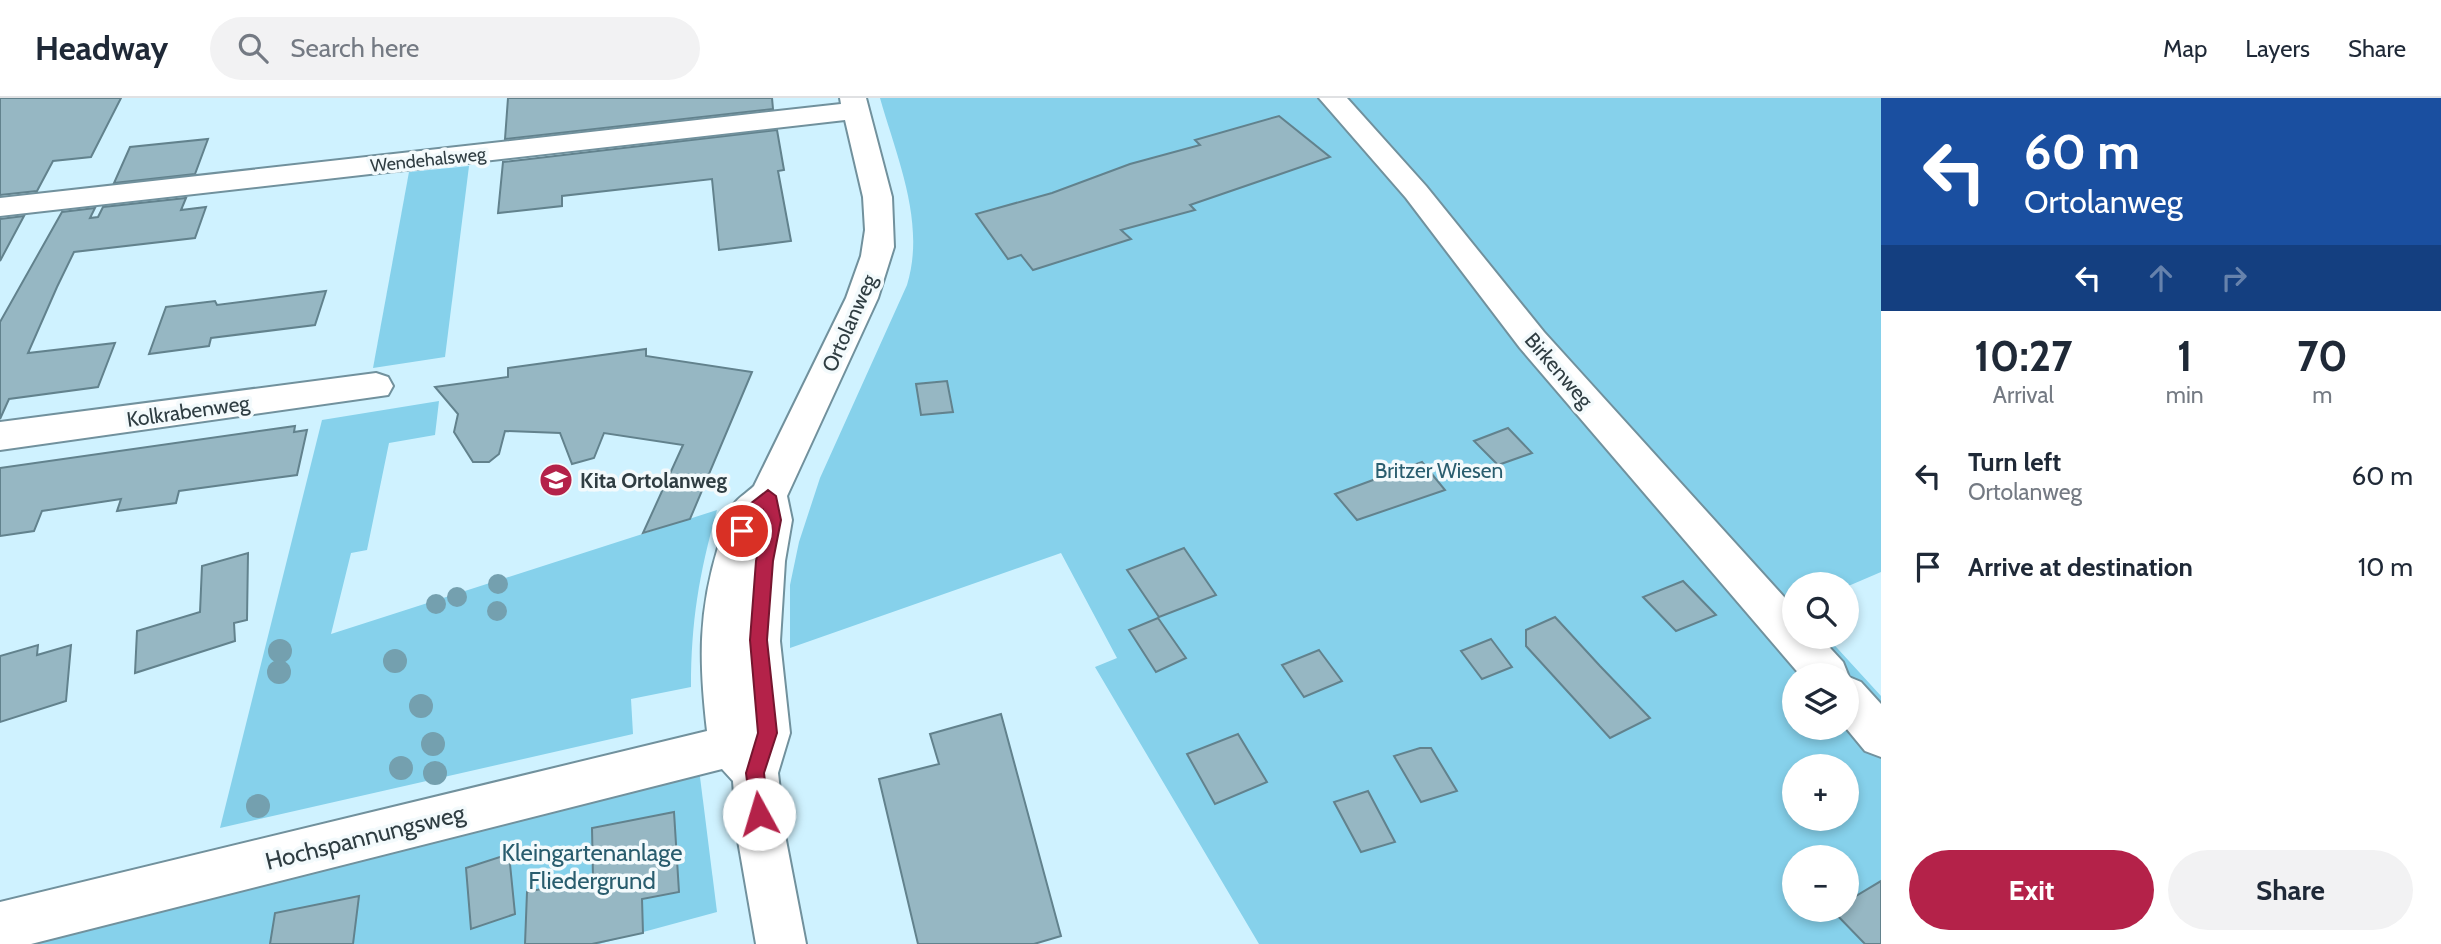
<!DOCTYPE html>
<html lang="en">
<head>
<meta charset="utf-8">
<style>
	:root { --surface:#fff; --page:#f2f2f3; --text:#1f2937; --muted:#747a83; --line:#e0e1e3; --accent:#b42249 }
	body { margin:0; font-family:Cabin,sans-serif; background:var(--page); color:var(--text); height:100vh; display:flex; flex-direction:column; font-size:26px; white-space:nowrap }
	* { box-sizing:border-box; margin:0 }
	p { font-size:23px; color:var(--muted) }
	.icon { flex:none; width:38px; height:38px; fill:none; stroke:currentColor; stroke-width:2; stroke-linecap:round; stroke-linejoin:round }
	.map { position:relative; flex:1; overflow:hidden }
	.side { display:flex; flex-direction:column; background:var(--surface); width:560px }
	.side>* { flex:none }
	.guide { background:#1a4fa0; color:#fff; overflow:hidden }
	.buttons { position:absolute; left:1782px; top:474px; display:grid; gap:14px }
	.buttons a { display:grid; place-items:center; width:77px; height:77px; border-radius:50%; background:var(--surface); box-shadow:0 4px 10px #0003; font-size:35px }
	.pin { position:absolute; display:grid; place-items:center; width:60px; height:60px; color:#fff; margin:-30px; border:4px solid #fff; border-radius:50%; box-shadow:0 2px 7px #0007 }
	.me { position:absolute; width:77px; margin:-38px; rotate:354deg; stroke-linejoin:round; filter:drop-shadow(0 0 5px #0008) }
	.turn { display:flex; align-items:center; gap:24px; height:147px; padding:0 28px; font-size:32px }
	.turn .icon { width:91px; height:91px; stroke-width:2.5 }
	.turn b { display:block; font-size:49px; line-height:60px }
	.lanes { display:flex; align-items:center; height:66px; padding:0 28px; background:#0003; justify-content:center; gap:35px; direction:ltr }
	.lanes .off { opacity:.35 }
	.eta { display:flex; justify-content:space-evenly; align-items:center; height:119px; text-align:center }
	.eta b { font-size:42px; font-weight:800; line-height:49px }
	.action { display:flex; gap:14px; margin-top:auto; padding:14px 28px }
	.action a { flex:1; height:80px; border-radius:42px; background:var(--accent); color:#fff; font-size:28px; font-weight:800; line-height:80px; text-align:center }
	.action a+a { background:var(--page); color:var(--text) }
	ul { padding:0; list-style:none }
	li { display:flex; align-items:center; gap:21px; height:91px; padding:0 28px }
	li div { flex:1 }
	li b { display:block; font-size:26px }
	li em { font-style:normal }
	header { display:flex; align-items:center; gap:42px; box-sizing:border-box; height:98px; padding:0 35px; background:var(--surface); border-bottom:2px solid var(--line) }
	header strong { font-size:33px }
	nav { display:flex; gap:38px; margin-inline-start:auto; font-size:24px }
	.search { width:490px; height:63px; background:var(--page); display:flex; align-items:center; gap:18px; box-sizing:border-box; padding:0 24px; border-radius:38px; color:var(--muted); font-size:26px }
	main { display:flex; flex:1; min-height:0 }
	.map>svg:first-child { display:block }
</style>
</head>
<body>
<header>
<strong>Headway</strong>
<div class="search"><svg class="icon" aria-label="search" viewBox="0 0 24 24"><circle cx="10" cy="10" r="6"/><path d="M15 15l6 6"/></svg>Search here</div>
<nav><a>Map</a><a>Layers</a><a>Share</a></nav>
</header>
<main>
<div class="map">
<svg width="1881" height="846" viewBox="0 0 1881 846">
	<rect width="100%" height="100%" fill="#cff2ff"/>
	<g fill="#86d1eb" fill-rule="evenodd">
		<path d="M 880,0 L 1881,0 L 1881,474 L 1846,489 L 1846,486 L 1794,486 L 1794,539 L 1827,539 L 1881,598 L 1881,846 L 1259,846 L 1095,569 L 1117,560 L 1061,455 L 790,550 L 790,487 L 799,444 L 820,380 L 907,187 C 926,125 897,60 880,0 ZM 1794,578 L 1846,578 L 1846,630 L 1794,630 ZM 1794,668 L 1846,668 L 1846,721 L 1794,721 ZM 1794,760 L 1846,760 L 1846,812 L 1794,812 Z"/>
		<path d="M 469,68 L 445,259 L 373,270 L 409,74 Z"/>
		<path d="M 439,303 L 435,337 L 389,345 L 367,452 L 351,455 L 331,536 L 717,412 C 699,476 691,524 691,589 L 631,601 L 633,636 L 220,730 L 322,322 Z"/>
		<path d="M 698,663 L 717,814 L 599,846 L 0,846 L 0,828 Z"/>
	</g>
	<g fill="#96b7c3" stroke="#62828d" stroke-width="2">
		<path d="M 0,0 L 121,0 L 91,59 L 53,63 L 37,93 L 0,97 Z"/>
		<path d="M 508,0 L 772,0 L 773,11 L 505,41 Z"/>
		<path d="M 1279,18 L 1330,59 L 1190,107 L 1195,112 L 1121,132 L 1131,141 L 1033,172 L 1021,157 L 1008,161 L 976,116 L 1052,95 L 1130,66 L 1200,47 L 1195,42 Z"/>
		<path d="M 777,32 L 784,72 L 778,73 L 791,143 L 719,152 L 712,81 L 562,98 L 562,108 L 498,115 L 503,64 Z"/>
		<path d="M 208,41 L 195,76 L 114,85 L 130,49 Z"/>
		<path d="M 186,100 L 181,112 L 206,109 L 195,140 L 74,154 L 57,189 L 28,255 L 115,245 L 98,289 L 9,301 L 0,321 L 0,224 L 62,114 L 95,110 L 90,120 L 98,119 L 103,109 Z"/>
		<path d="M 24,118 L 0,163 L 0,121 Z"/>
		<path d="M 326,193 L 315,227 L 211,240 L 209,248 L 149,256 L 166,209 L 215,203 L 217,207 Z"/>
		<path d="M 646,251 L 646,258 L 752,274 L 690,421 L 643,435 L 683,347 L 604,335 L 594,360 L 572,366 L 560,335 L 505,333 L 499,356 L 489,364 L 473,364 L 454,334 L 458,316 L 435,289 L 508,279 L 508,270 Z"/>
		<path d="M 947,283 L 953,314 L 921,317 L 916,286 Z"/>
		<path d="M 295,328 L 294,334 L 307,332 L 297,377 L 179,393 L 176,405 L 117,413 L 121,401 L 42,413 L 34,433 L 0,438 L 0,370 Z"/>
		<path d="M 1508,330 L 1532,355 L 1498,367 L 1474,343 Z"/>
		<path d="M 1422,364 L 1445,392 L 1357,422 L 1335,396 Z"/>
		<path d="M 1184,450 L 1216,497 L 1159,519 L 1127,472 Z"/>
		<path d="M 248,455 L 247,522 L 234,525 L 235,543 L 135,575 L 137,533 L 200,514 L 202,468 Z"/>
		<path d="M 1683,483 L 1716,517 L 1676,533 L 1643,499 Z"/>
		<path d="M 1555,519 L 1600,568 L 1650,620 L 1610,640 L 1526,548 L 1526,532 Z"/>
		<path d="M 1158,520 L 1186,560 L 1156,574 L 1129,532 Z"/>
		<path d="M 1491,541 L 1512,569 L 1482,581 L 1461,553 Z"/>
		<path d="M 38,547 L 37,557 L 71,547 L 66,603 L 0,624 L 0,558 Z"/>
		<path d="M 1319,552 L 1342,583 L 1304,599 L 1282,567 Z"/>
		<path d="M 1001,616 L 1061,838 L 1034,846 L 918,846 L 879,681 L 939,666 L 930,636 Z"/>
		<path d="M 1238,636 L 1267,684 L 1215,706 L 1187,656 Z"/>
		<path d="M 1420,650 L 1431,650 L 1457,693 L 1421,704 L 1394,658 Z"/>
		<path d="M 1368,693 L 1395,744 L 1361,754 L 1334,704 Z"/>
		<path d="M 674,714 L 679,794 L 642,801 L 643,835 L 592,846 L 525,846 L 527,794 L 593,780 L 592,730 Z"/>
		<path d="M 509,756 L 515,816 L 471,831 L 466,770 Z"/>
		<path d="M 1881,783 L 1881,846 L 1865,846 L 1833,813 L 1846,812 L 1846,804 Z"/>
		<path d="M 359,798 L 353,846 L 270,846 L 275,815 Z"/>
	</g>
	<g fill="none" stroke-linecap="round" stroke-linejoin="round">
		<defs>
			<g id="minor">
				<path d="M 840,0 L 866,0 L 892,99 L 894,149 L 878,200 L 787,398 L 792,422 L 785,463 L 780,543 L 790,635 L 778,675 L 785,737 L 806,846 L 756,846 L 737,737 L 733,683 L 722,671 L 31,846 L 0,846 L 0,804 L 707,633 C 699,563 698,514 719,446 C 723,433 725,416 734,406 C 739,399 748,394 754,388 L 846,200 L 861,158 L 865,132 L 863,99 L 845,22 L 0,118 L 0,100 L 841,6 Z"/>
				<path d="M 1319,0 L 1347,0 L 1426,88 L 1544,234 L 1794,510 L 1794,539 L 1820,539 L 1843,564 L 1849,579 L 1861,584 L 1881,606 L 1881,659 L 1865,653 L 1846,630 L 1846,578 L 1801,578 L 1520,250 L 1406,100 Z"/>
				<path d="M 376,275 L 388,279 L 393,288 L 388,297 L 0,352 L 0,324 Z"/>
			</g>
		</defs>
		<use href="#minor" stroke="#71919d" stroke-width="4"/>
		<use href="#minor" fill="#fff" fill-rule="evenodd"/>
	</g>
	<g fill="#74a0af">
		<circle cx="498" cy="486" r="10"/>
		<circle cx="457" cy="499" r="10"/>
		<circle cx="436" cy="506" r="10"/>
		<circle cx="497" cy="513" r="10"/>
		<circle cx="280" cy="553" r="12"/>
		<circle cx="395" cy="563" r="12"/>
		<circle cx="279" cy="574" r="12"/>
		<circle cx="421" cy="608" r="12"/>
		<circle cx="433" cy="646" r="12"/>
		<circle cx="401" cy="670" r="12"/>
		<circle cx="435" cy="675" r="12"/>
		<circle cx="258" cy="708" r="12"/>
	</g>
	<path fill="#b42249" stroke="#75162f" stroke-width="2" d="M 768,392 L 776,398 L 781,422 L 773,463 L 767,542 L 777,635 L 764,675 L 769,716 L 766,723 L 759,726 L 752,723 L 746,675 L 758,635 L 750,542 L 756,463 L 765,422 L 763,412 L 754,420 L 747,438 L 742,440 L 734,433 L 741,413 Z"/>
	<defs>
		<symbol id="school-disc" viewBox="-11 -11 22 22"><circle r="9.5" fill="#b42249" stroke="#f3fafc"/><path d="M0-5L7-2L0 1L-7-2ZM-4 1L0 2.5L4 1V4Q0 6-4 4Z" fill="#fff"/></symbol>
	</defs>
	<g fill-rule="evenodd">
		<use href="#school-disc" x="537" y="363" width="38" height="38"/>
	</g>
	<g text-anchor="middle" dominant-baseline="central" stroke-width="7" stroke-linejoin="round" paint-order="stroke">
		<g font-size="18" fill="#2f3d42" stroke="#f3fafc">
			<text transform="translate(428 62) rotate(-6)">Wendehalsweg</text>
		</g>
		<g font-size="21" fill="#2f3d42" stroke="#f3fafc">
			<text transform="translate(849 225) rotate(-66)">Ortolanweg</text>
			<text transform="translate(1559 272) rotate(49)">Birkenweg</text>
			<text transform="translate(188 313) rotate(-8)">Kolkrabenweg</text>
		</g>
		<g font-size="21" fill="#295d6e" stroke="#f3fafc">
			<text x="1439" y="372">Britzer Wiesen</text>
		</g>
		<g font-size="21" font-weight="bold" fill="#2f3d42" stroke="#f3fafc" text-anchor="start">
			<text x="580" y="382">Kita Ortolanweg</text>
		</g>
		<g font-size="24" fill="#2f3d42" stroke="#f3fafc">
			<text transform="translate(365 739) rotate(-14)">Hochspannungsweg</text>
		</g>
		<g font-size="24" fill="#295d6e" stroke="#f3fafc">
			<text x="592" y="754">Kleingartenanlage<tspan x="592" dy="28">Fliedergrund</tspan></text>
		</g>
	</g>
</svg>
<div class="buttons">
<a><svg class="icon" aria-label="search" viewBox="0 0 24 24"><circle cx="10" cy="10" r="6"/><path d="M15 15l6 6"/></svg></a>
<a><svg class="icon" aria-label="layers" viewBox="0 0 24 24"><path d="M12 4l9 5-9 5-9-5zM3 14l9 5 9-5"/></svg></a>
<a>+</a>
<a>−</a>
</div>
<div class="pin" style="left:742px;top:433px;background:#d93025"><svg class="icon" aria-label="arrive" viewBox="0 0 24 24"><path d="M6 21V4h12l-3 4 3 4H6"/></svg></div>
<svg class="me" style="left:759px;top:716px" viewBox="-20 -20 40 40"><circle r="19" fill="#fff"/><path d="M0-13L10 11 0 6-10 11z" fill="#b42249"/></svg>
</div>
<section class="side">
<div class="guide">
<div class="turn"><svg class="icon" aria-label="left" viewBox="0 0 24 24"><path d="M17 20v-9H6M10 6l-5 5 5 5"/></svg><div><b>60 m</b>Ortolanweg</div></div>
<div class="lanes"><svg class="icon" aria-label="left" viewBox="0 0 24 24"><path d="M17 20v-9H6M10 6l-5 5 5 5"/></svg><svg class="icon off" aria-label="ahead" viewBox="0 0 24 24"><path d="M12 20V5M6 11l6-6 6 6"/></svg><svg class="icon off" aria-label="right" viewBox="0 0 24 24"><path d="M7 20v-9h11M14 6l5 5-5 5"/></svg></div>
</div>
<div class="eta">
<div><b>10:27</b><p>Arrival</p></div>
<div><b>1</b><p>min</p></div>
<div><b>70</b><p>m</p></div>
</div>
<ul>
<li><svg class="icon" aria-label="left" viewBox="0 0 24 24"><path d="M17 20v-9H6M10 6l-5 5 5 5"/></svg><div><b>Turn left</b><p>Ortolanweg</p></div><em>60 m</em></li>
<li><svg class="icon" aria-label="arrive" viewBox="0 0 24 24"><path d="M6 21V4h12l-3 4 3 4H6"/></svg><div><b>Arrive at destination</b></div><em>10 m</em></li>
</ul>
<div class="action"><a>Exit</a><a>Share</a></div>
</section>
</main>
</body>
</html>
